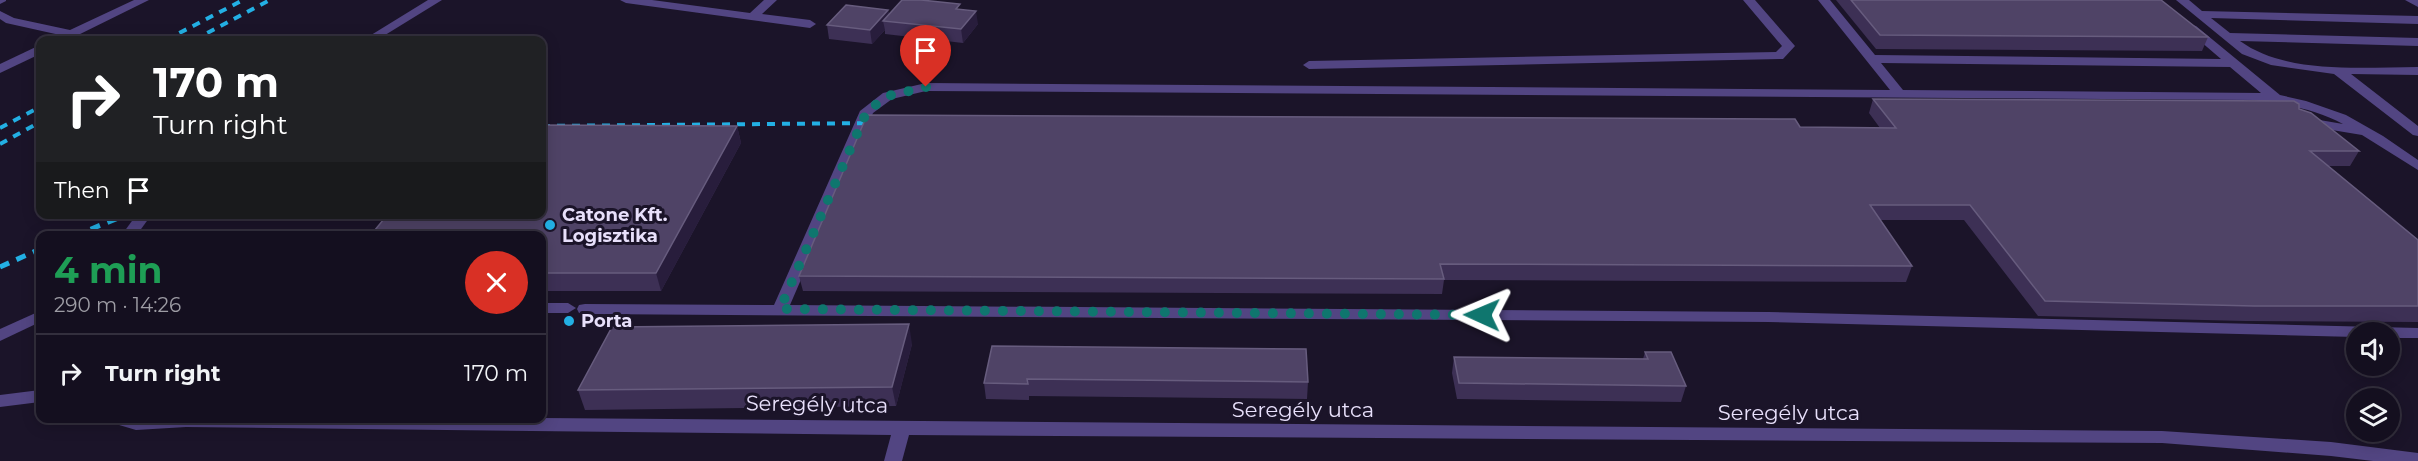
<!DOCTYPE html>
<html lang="en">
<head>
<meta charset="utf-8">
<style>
	:root { --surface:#140f1f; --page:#1d1828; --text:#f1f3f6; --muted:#9d9ca4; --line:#332f3d }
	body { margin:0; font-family:Montserrat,sans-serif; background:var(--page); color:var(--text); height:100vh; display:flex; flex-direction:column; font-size:22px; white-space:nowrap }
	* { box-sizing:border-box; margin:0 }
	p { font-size:20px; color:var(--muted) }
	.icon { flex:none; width:33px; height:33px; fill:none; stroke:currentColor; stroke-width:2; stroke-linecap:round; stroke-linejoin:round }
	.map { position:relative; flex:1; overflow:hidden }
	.side { position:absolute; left:36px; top:231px; width:510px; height:192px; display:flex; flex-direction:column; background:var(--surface); border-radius:12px; box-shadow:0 3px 15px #0003,0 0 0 2px var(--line) }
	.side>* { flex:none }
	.hud { position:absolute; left:36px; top:36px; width:510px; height:183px; border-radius:12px; box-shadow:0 3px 15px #0003,0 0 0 2px var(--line); background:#202124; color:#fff; overflow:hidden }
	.fabs { position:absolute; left:2346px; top:322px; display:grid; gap:12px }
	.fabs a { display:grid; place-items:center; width:54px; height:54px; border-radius:50%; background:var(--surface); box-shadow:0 3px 15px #0003,0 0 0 2px var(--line); font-size:30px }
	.pin { position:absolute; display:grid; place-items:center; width:51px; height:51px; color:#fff; margin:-62px -26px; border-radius:50% 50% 50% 0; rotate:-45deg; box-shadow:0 0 6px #0007 }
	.pin .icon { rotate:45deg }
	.me { position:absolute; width:66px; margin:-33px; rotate:271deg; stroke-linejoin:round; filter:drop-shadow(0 0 4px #0008) }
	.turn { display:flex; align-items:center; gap:21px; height:126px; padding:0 18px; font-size:27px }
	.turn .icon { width:78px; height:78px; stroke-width:2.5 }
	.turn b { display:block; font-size:42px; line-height:51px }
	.then { display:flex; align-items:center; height:57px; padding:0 18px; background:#0003; gap:12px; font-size:22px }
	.round { display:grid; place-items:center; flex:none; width:63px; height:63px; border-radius:32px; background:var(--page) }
	.head { display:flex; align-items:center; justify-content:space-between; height:102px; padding:0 18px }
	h1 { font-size:36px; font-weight:700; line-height:45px; color:#1e9e55 }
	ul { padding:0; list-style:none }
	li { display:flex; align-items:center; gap:18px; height:78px; padding:0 18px; border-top:2px solid var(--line) }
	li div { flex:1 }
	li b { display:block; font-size:22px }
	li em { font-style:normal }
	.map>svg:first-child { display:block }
</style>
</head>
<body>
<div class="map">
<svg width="2418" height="461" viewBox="0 0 2418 461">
	<rect width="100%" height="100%" fill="#1b1429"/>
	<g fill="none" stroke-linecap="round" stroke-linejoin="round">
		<g fill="#524582" fill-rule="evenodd">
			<path d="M 0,0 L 6,0 L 6,1 L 0,4 Z"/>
			<path d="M 134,0 L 149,0 L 68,40 L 53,40 L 60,35 L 6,23 L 0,19 L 0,11 L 14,18 L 70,30 Z"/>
			<path d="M 428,0 L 442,0 L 377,40 L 363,40 Z"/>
			<path d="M 620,0 L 652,0 L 750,13 L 764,0 L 777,0 L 762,14 L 810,20 L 816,24 L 810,28 L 626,3 Z"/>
			<path d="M 1743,0 L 1755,0 L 1795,46 L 1783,59 L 1309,69 L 1303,65 L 1309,61 L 1776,52 L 1782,46 Z"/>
			<path d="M 1818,0 L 1830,0 L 1875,55 L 2221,59 L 2186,29 L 2192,25 L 2196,26 L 2280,95 L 2306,101 L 2346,115 L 2383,136 L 2418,160 L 2418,170 L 2362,135 L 2308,126 L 2301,122 L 2308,118 L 2343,124 C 2315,109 2284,104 2253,100 L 926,91 L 892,99 L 873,113 L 790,305 L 1768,312 L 2418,328 L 2418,338 L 2390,338 L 2390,333 L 2356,333 L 2356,337 L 1768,322 L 585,314 L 579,313 L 577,309 L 579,305 L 585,304 L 774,305 L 860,111 L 883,93 L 926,83 L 1890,90 ZM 1881,63 L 2230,67 L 2261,93 L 1903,90 Z"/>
			<path d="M 2176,0 L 2189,0 L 2202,11 L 2418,16 L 2418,24 L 2211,18 L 2230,33 L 2418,38 L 2418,46 L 2240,41 C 2287,75 2362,67 2418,67 L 2418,75 L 2351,74 L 2418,126 L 2418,136 L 2413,135 L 2334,74 L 2271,65 L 2242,54 Z"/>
			<path d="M 2405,0 L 2418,0 L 2418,7 Z"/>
			<path d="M 40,45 L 40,54 L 0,73 L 0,64 Z"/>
			<path d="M 137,214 L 152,214 L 136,236 L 121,236 Z"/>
			<path d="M 542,303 L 568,303 L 576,308 L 568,313 L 542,313 Z"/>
			<path d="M 40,311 L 40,322 L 0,341 L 0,329 Z"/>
			<path d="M 40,390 L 40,402 L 0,407 L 0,395 Z"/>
			<path d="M 106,418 L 542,418 L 2162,431 L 2331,442 L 2418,453 L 2418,461 L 2373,461 L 2331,456 L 2162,443 L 909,435 L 902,461 L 884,461 L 891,435 L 186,427 L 136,430 L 109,422 Z"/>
		</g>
		<g stroke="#23b0e4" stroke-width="4" stroke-dasharray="8 7" stroke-linecap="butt">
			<path d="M 166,40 L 243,0"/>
			<path d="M 194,40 L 270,0"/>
			<path d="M 542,126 L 880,123"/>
			<path d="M 0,128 L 40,107"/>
			<path d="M 0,144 L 40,122"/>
		</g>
		<g stroke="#23b0e4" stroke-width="5" stroke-dasharray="10 8" stroke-linecap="butt">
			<path d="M 74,236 L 128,214"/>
			<path d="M 0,267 L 40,249"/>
		</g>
	</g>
	<g fill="#3d3055">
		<path d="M 1836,0 L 2161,0 L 2208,37 L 2202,51 L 1876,49 Z"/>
		<path d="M 960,9 L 978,24 L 963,43 L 885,34 L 885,30 L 872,44 L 829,39 L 827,25 L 888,10 L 889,15 Z"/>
		<path d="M 1873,99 L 2299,109 L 2359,151 L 2350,166 L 2328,166 L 2418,240 L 2418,322 L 2245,321 L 2038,316 L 1964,220 L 1880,220 L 1912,266 L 1906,282 L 1444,280 L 1442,294 L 803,291 L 799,276 L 1800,127 L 1880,128 L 1869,113 Z"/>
		<path d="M 737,126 L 741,143 L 661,291 L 542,291 L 542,236 Z"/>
		<path d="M 912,344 L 896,406 L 585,410 L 578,390 Z"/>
		<path d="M 992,346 L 1308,382 L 1307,399 L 1029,396 L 1029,400 L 986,399 L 984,383 Z"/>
		<path d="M 1645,352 L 1686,386 L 1681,402 L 1457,399 L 1452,373 L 1454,357 L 1643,359 Z"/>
	</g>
	<g fill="#281d3c">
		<path d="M 888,10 L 890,21 L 883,21 L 885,30 L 872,44 L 870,30 Z"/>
		<path d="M 976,11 L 978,24 L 963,43 L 961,29 Z"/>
		<path d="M 737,126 L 741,143 L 661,291 L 656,273 Z"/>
		<path d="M 909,324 L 912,344 L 896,406 L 892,387 Z"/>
	</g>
	<g fill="#4f4366" stroke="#675c7e" stroke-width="1.5">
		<path d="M 902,0 L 921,0 L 960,4 L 956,9 L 976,11 L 961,29 L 883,21 Z"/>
		<path d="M 1851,0 L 2161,0 L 2208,37 L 1880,35 Z"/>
		<path d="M 846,5 L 888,10 L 870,30 L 827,25 Z"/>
		<path d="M 1873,99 L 2294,101 L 2299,104 L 2299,109 L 2311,113 L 2359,151 L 2310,151 L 2418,240 L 2418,306 L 2254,306 L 2045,301 L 1970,205 L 1870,205 L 1912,266 L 1440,264 L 1444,279 L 799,276 L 867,115 L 1795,119 L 1800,127 L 1896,128 Z"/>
		<path d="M 542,125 L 737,126 L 656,273 L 542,273 L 542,236 L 370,236 L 388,214 L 542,214 Z"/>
		<path d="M 909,324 L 892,387 L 578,390 L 612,327 Z"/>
		<path d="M 992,346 L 1306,349 L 1308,382 L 1027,379 L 1028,384 L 984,383 Z"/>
		<path d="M 1645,352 L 1671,352 L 1686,386 L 1459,383 L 1454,357 L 1648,359 Z"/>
	</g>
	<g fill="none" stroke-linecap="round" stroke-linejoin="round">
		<path stroke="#0f766e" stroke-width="10" stroke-dasharray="0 18" d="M 926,87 L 888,96 L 867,111 L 780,309 L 1482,315"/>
	</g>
	<g fill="#23b0e4" stroke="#1b1429" stroke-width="2">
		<circle cx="550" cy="225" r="6"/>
		<circle cx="569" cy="321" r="6"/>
	</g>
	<g text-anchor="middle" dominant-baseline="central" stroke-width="6" stroke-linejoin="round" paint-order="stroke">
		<g font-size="18" font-weight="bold" fill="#e8e0fb" stroke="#1b1429" text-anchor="start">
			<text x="562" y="215">Catone Kft.<tspan x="562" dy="21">Logisztika</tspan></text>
			<text x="581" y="321">Porta</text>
		</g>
		<g font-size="21" fill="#e8e0fb" stroke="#1b1429">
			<text transform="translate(817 404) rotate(1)">Seregély utca</text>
			<text x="1303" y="409">Seregély utca</text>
			<text x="1789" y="412">Seregély utca</text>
		</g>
	</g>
</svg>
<div class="fabs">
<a><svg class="icon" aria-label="sound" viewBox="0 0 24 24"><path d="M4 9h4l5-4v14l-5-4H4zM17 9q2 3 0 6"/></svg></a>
<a><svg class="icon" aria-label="layers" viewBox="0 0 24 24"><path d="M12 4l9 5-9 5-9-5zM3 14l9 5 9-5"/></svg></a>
</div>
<div class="pin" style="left:926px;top:87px;background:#d93025"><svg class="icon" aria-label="arrive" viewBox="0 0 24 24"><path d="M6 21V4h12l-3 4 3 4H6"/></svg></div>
<svg class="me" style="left:1482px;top:315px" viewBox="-20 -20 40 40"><path d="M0-17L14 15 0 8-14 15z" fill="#0f766e" stroke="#fff" stroke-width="4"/></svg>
<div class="hud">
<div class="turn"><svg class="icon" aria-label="right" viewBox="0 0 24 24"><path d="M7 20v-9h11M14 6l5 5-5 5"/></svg><div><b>170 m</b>Turn right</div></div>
<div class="then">Then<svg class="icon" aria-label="arrive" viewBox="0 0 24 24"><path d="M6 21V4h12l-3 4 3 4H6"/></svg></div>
</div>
<section class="side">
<div class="head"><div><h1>4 min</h1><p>290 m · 14:26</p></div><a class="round" style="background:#d93025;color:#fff"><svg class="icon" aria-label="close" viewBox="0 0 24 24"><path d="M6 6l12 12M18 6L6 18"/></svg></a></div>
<ul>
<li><svg class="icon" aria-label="right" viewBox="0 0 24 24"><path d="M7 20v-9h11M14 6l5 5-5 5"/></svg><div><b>Turn right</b></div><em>170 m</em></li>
</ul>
</section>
</div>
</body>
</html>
